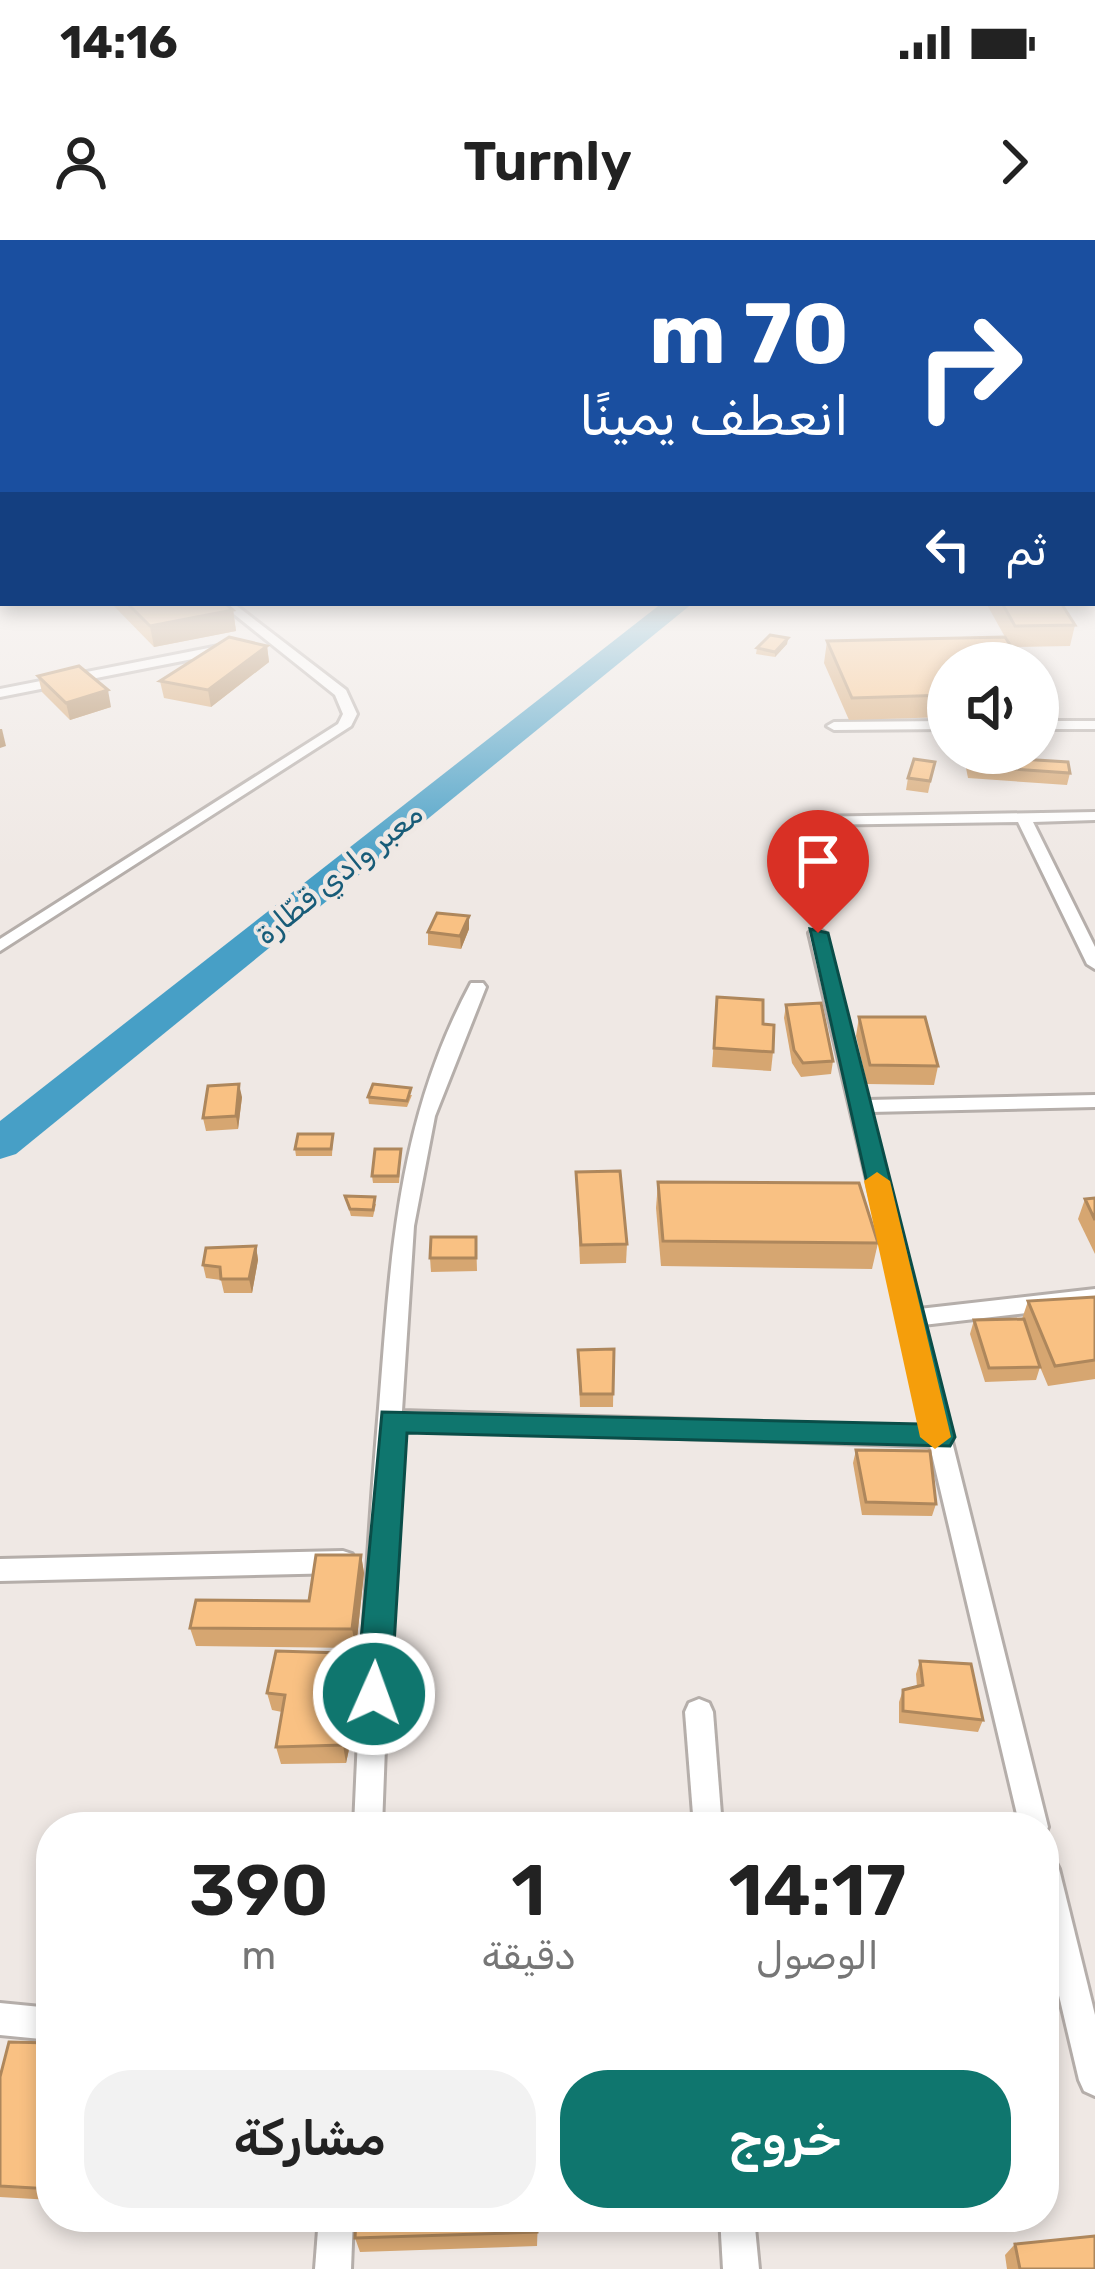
<!DOCTYPE html>
<html lang="ar">
<head>
<meta charset="utf-8">
<style>
	:root { --surface:#fff; --page:#f2f2f2; --text:#222; --muted:#767676; --accent:#0f766e }
	body { margin:0; font-family:Rubik,"Noto Naskh Arabic",sans-serif; background:var(--page); color:var(--text); direction:rtl; height:100vh; display:flex; flex-direction:column; font-size:45px; white-space:nowrap }
	* { box-sizing:border-box; margin:0 }
	p { font-size:39px; color:var(--muted) }
	.icon { flex:none; width:66px; height:66px; fill:none; stroke:currentColor; stroke-width:2; stroke-linecap:round; stroke-linejoin:round }
	.map { position:relative; flex:1; overflow:hidden; direction:ltr }
	.side { position:absolute; left:36px; top:1572px; width:1023px; height:420px; display:flex; flex-direction:column; background:var(--surface); border-radius:48px; box-shadow:0 6px 18px #0003; direction:rtl }
	.side>* { flex:none }
	.hud { position:absolute; left:0px; top:0px; width:1095px; height:366px; box-shadow:0 6px 18px #0003; direction:rtl; background:#1a4fa0; color:#fff; overflow:hidden }
	.controls { position:absolute; left:927px; top:402px; display:grid; gap:24px }
	.controls a { display:grid; place-items:center; width:132px; height:132px; border-radius:50%; background:var(--surface); box-shadow:0 6px 18px #0003; font-size:60px }
	.pin { position:absolute; display:grid; place-items:center; width:102px; height:102px; color:#fff; margin:-123px -51px; border-radius:50% 50% 50% 0; rotate:-45deg; box-shadow:0 0 12px #0007 }
	.pin .icon { rotate:45deg }
	.me { position:absolute; width:132px; margin:-66px; rotate:2deg; stroke-linejoin:round; filter:drop-shadow(0 0 9px #0008) }
	.turn { display:flex; align-items:center; gap:42px; height:252px; padding:0 48px; font-size:54px }
	.turn .icon { width:156px; height:156px; stroke-width:2.5 }
	.turn b { display:block; font-size:84px; line-height:102px }
	.then { display:flex; align-items:center; height:114px; padding:0 48px; background:#0003; gap:24px; font-size:45px }
	.eta { display:flex; justify-content:space-evenly; align-items:center; height:204px; text-align:center }
	.eta b { font-size:72px; font-weight:600; line-height:84px }
	.action { display:flex; gap:24px; margin-top:auto; padding:24px 48px }
	.action a { flex:1; height:138px; border-radius:48px; background:var(--accent); color:#fff; font-size:48px; font-weight:600; line-height:138px; text-align:center }
	.action a+a { background:var(--page); color:var(--text) }
	.status { display:flex; justify-content:space-between; align-items:center; height:84px; padding:0 60px; background:var(--surface); direction:ltr }
	.status svg { height:33px; fill:currentColor }
	header { display:flex; justify-content:space-between; align-items:center; height:156px; padding:0 48px; background:var(--surface); font-size:54px; font-weight:600 }
	.map>svg:first-child { display:block }
</style>
</head>
<body>
<div class="status"><b>14:16</b><svg viewBox="0 0 49 12"><path d="M0 12V9h3v3zM5 12V6h3v6zM10 12V3h3v9zM15 12V0h3v12zM26 1h20v11H26zM47 4h2v5h-2z"/></svg></div>
<header><svg class="icon" aria-label="forward" viewBox="0 0 24 24"><path d="M9 5l7 7-7 7"/></svg>Turnly<svg class="icon" aria-label="person" viewBox="0 0 24 24"><circle cx="12" cy="8" r="4"/><path d="M4 21q1-7 8-7t8 7"/></svg></header>
<div class="map">
<svg width="1095" height="2029" viewBox="0 0 1095 2029">
	<rect width="100%" height="100%" fill="#efe8e4"/>
	<g fill="none" stroke-linecap="round" stroke-linejoin="round">
		<path fill="#479fc6" fill-rule="evenodd" d="M 662,363 L 693,363 L 16,914 L 0,919 L 0,881 Z"/>
		<defs>
			<g id="minor">
				<path d="M 220,363 L 233,363 L 346,450 L 357,474 L 351,486 L 0,711 L 0,699 L 338,484 L 343,474 L 335,455 Z"/>
				<path d="M 229,404 L 233,405 L 233,411 L 0,457 L 0,449 Z"/>
				<path d="M 948,481 L 948,489 L 834,490 L 827,486 L 834,482 Z"/>
				<rect x="1038" y="481" width="57" height="8"/>
				<path d="M 1095,572 L 1095,580 L 1033,582 L 1095,707 L 1095,729 L 1087,724 L 1018,582 L 809,585 L 802,581 L 809,577 Z"/>
				<path d="M 817,688 L 825,693 L 867,860 L 1095,855 L 1095,867 L 870,872 L 919,1069 L 1095,1049 L 1095,1065 L 923,1085 L 1048,1587 L 1044,1597 L 1044,1587 L 1020,1587 L 930,1206 L 401,1189 L 392,1321 L 382,1587 L 354,1587 C 360,1447 367,1307 379,1168 C 391,1016 397,881 471,743 L 483,743 L 486,747 L 435,876 L 414,986 L 402,1171 L 925,1187 L 809,693 Z"/>
				<path d="M 343,1311 L 352,1314 L 356,1322 L 352,1330 L 343,1333 L 0,1341 L 0,1319 Z"/>
				<path d="M 699,1459 L 709,1463 L 713,1472 L 722,1587 L 694,1587 L 685,1472 L 689,1463 Z"/>
				<path d="M 1044,1614 L 1054,1619 L 1059,1629 L 1095,1775 L 1095,1856 L 1084,1851 L 1079,1840 L 1044,1692 Z"/>
				<path d="M 0,1763 L 51,1768 L 51,1800 L 0,1795 Z"/>
				<path d="M 319,1977 L 353,1977 L 351,2029 L 315,2029 Z"/>
				<path d="M 720,1977 L 754,1977 L 759,2029 L 723,2029 Z"/>
			</g>
		</defs>
		<use href="#minor" stroke="#b5aeaa" stroke-width="6"/>
		<use href="#minor" fill="#fff" fill-rule="evenodd"/>
	</g>
	<g fill="#d6a671">
		<path d="M 111,363 L 225,363 L 233,370 L 236,391 L 154,407 Z"/>
		<path d="M 986,363 L 1061,363 L 1075,385 L 1070,406 L 1012,407 L 948,423 L 948,477 L 849,480 L 824,423 L 827,401 L 1005,397 Z"/>
		<path d="M 788,398 L 787,404 L 775,417 L 756,414 L 757,408 Z"/>
		<path d="M 267,406 L 269,422 L 211,467 L 164,458 L 160,441 Z"/>
		<path d="M 38,436 L 111,467 L 70,480 L 42,452 Z"/>
		<path d="M 969,516 L 1070,533 L 1067,545 L 968,538 L 966,528 Z"/>
		<path d="M 935,522 L 928,553 L 906,550 L 908,538 Z"/>
		<path d="M 469,676 L 469,689 L 461,709 L 428,705 L 428,692 Z"/>
		<path d="M 717,757 L 763,784 L 773,812 L 771,831 L 712,827 Z"/>
		<path d="M 786,765 L 833,821 L 831,834 L 801,837 L 792,823 L 784,778 Z"/>
		<path d="M 859,777 L 938,826 L 934,845 L 867,844 L 856,796 Z"/>
		<path d="M 412,855 L 407,867 L 369,864 L 368,857 Z"/>
		<path d="M 242,857 L 238,889 L 206,891 L 203,878 Z"/>
		<path d="M 333,894 L 332,916 L 296,916 L 295,909 Z"/>
		<path d="M 401,909 L 399,943 L 373,943 L 372,936 Z"/>
		<path d="M 576,932 L 627,1004 L 626,1023 L 580,1024 Z"/>
		<path d="M 658,942 L 878,1003 L 872,1029 L 661,1026 L 656,968 Z"/>
		<path d="M 345,956 L 376,964 L 373,977 L 351,976 Z"/>
		<path d="M 1095,958 L 1095,1014 L 1078,979 L 1085,959 Z"/>
		<path d="M 476,997 L 477,1031 L 431,1032 L 430,1018 Z"/>
		<path d="M 256,1006 L 258,1020 L 252,1053 L 224,1053 L 221,1040 L 206,1038 L 203,1025 Z"/>
		<path d="M 1095,1057 L 1095,1139 L 1048,1146 L 1040,1127 L 1036,1140 L 985,1142 L 970,1094 L 974,1080 L 1022,1079 L 1028,1061 Z"/>
		<path d="M 614,1109 L 613,1167 L 580,1167 L 578,1110 Z"/>
		<path d="M 856,1210 L 936,1264 L 932,1276 L 862,1275 L 853,1223 Z"/>
		<path d="M 361,1315 L 364,1333 L 356,1408 L 196,1406 L 190,1388 L 309,1361 Z"/>
		<path d="M 920,1421 L 983,1480 L 978,1492 L 899,1483 L 899,1462 L 903,1450 L 917,1447 L 916,1434 Z"/>
		<path d="M 267,1453 L 358,1468 L 346,1523 L 281,1524 L 276,1507 L 282,1472 L 272,1470 Z"/>
		<path d="M 51,1803 L 51,1960 L 0,1957 L 0,1837 Z"/>
		<path d="M 538,1977 L 537,2006 L 360,2012 L 355,1998 Z"/>
		<path d="M 1015,2004 L 1095,2029 L 1007,2029 L 1005,2015 Z"/>
	</g>
	<g fill="#ae875c">
		<path d="M 233,370 L 236,391 L 154,407 L 150,386 Z"/>
		<path d="M 788,398 L 787,404 L 775,417 L 775,412 Z"/>
		<path d="M 267,406 L 269,422 L 211,467 L 208,450 Z"/>
		<path d="M 108,450 L 111,467 L 70,480 L 66,463 Z"/>
		<path d="M 0,489 L 2,489 L 6,506 L 0,508 Z"/>
		<path d="M 469,676 L 469,689 L 461,709 L 460,696 Z"/>
		<path d="M 239,844 L 242,857 L 238,889 L 236,876 Z"/>
		<path d="M 256,1006 L 258,1020 L 252,1053 L 249,1039 Z"/>
		<path d="M 361,1315 L 364,1333 L 356,1408 L 352,1389 Z"/>
		<path d="M 354,1450 L 358,1468 L 346,1523 L 343,1505 Z"/>
	</g>
	<g fill="#f9c183" stroke="#ae875c" stroke-width="3">
		<path d="M 127,363 L 225,363 L 233,370 L 150,386 Z"/>
		<path d="M 1002,363 L 1061,363 L 1075,385 L 1015,386 Z"/>
		<path d="M 770,395 L 788,398 L 775,412 L 757,408 Z"/>
		<path d="M 229,397 L 267,406 L 208,450 L 160,441 Z"/>
		<path d="M 1005,397 L 1022,423 L 948,423 L 948,455 L 852,458 L 827,401 Z"/>
		<path d="M 79,426 L 108,450 L 66,463 L 38,436 Z"/>
		<path d="M 969,516 L 1068,522 L 1070,533 L 970,526 Z"/>
		<path d="M 914,519 L 935,522 L 930,541 L 908,538 Z"/>
		<path d="M 437,673 L 469,676 L 460,696 L 428,692 Z"/>
		<path d="M 717,757 L 763,760 L 763,784 L 774,785 L 773,812 L 714,808 Z"/>
		<path d="M 821,763 L 833,821 L 803,823 L 794,810 L 786,765 Z"/>
		<path d="M 859,777 L 925,777 L 938,826 L 870,825 Z"/>
		<path d="M 239,844 L 236,876 L 203,878 L 208,846 Z"/>
		<path d="M 373,844 L 411,848 L 407,861 L 368,857 Z"/>
		<path d="M 298,894 L 333,894 L 331,909 L 295,909 Z"/>
		<path d="M 375,909 L 401,909 L 398,936 L 372,936 Z"/>
		<path d="M 620,931 L 627,1004 L 581,1005 L 576,932 Z"/>
		<path d="M 658,942 L 859,943 L 878,1003 L 663,1001 Z"/>
		<path d="M 345,956 L 375,957 L 373,970 L 350,969 Z"/>
		<path d="M 1095,958 L 1095,980 L 1085,959 Z"/>
		<path d="M 431,997 L 476,997 L 476,1018 L 430,1018 Z"/>
		<path d="M 256,1006 L 249,1039 L 221,1039 L 220,1027 L 203,1025 L 206,1008 Z"/>
		<path d="M 1095,1057 L 1095,1120 L 1055,1126 L 1028,1061 Z"/>
		<path d="M 1024,1079 L 1040,1127 L 989,1128 L 974,1080 Z"/>
		<path d="M 614,1109 L 613,1154 L 581,1154 L 578,1110 Z"/>
		<path d="M 856,1210 L 930,1211 L 936,1264 L 866,1262 Z"/>
		<path d="M 316,1315 L 361,1315 L 352,1389 L 190,1388 L 196,1360 L 309,1361 Z"/>
		<path d="M 276,1411 L 343,1413 L 354,1450 L 343,1505 L 276,1507 L 285,1455 L 267,1453 Z"/>
		<path d="M 920,1421 L 971,1424 L 983,1480 L 903,1471 L 903,1450 L 923,1445 Z"/>
		<path d="M 9,1802 L 51,1803 L 51,1949 L 0,1946 L 0,1837 Z"/>
		<path d="M 356,1977 L 537,1977 L 537,1992 L 355,1998 Z"/>
		<path d="M 1095,1996 L 1095,2029 L 1020,2029 L 1015,2004 Z"/>
	</g>
	<linearGradient id="sky" x2="0" y2="1"><stop stop-color="#67acda"/><stop offset="0.55" stop-color="#f8f5f3"/><stop offset="1" stop-color="#f8f5f3" stop-opacity="0"/></linearGradient>
	<rect width="1095" height="629" fill="url(#sky)"/>
	<path fill="#0f766e" stroke="#0a4d48" stroke-width="3" d="M 810,689 L 828,693 L 955,1197 L 950,1206 L 407,1193 L 391,1454 L 386,1465 L 374,1470 L 361,1465 L 356,1454 L 382,1172 L 921,1184 Z"/>
	<path fill="#f59e0b" d="M 877,932 L 890,941 L 951,1197 L 935,1209 L 920,1197 L 864,941 Z"/>
	<g text-anchor="middle" dominant-baseline="central" stroke-width="9" stroke-linejoin="round" paint-order="stroke">
		<g font-size="30" font-style="italic" fill="#185c78" stroke="#efe8e4">
			<text transform="translate(339 634) rotate(-39)">معبر وادي قطّارة</text>
		</g>
	</g>
</svg>
<div class="controls">
<a><svg class="icon" aria-label="sound" viewBox="0 0 24 24"><path d="M4 9h4l5-4v14l-5-4H4zM17 9q2 3 0 6"/></svg></a>
</div>
<div class="pin" style="left:818px;top:693px;background:#d93025"><svg class="icon" aria-label="arrive" viewBox="0 0 24 24"><path d="M6 21V4h12l-3 4 3 4H6"/></svg></div>
<svg class="me" style="left:374px;top:1454px" viewBox="-20 -20 40 40"><circle r="17" fill="#0f766e" stroke="#fff" stroke-width="3"/><path d="M0-11L8 9 0 5-8 9z" fill="#fff"/></svg>
<div class="hud">
<div class="turn"><svg class="icon" aria-label="right" viewBox="0 0 24 24"><path d="M7 20v-9h11M14 6l5 5-5 5"/></svg><div><b>70 m</b>انعطف يمينًا</div></div>
<div class="then">ثم<svg class="icon" aria-label="left" viewBox="0 0 24 24"><path d="M17 20v-9H6M10 6l-5 5 5 5"/></svg></div>
</div>
<section class="side">
<div class="eta">
<div><b>14:17</b><p>الوصول</p></div>
<div><b>1</b><p>دقيقة</p></div>
<div><b>390</b><p>m</p></div>
</div>
<div class="action"><a>خروج</a><a>مشاركة</a></div>
</section>
</div>
</body>
</html>
